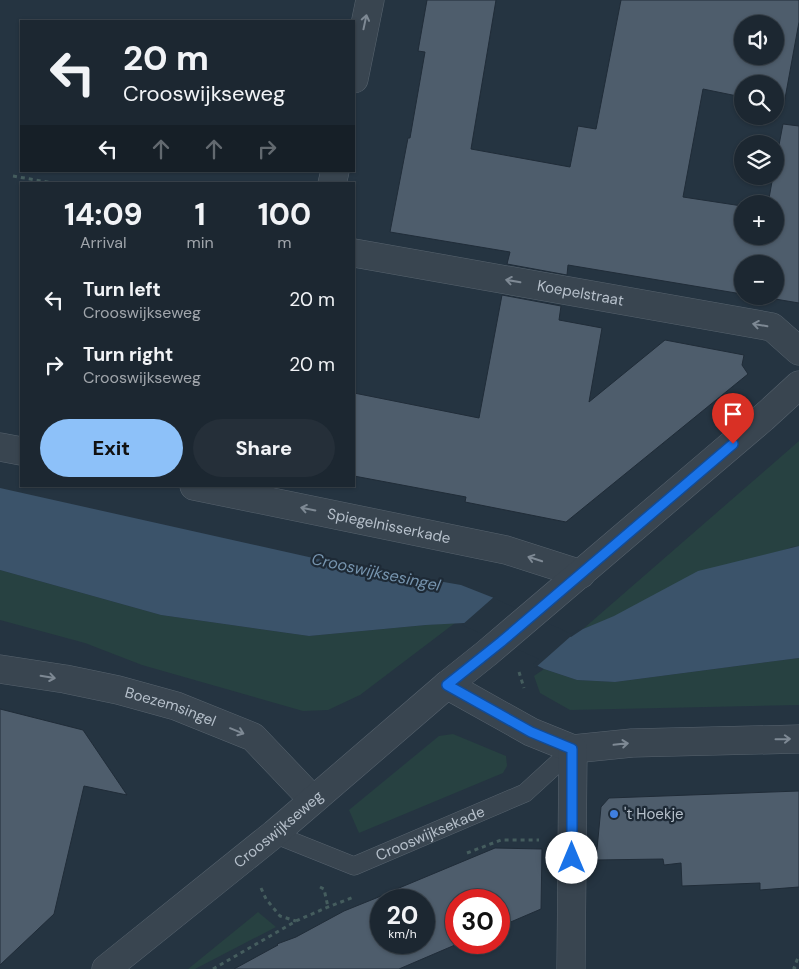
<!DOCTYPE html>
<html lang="en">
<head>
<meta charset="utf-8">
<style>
	:root { --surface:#1c2731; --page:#252f39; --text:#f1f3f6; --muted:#a0a5ab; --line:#3a444d; --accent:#8dc1f9 }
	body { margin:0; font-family:"DM Sans",sans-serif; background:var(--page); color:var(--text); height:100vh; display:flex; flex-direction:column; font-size:19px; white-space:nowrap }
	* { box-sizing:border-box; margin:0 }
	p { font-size:16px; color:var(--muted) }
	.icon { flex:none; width:28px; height:28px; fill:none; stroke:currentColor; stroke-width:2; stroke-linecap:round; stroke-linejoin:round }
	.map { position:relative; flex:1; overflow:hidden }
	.sheet { position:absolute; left:20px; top:182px; width:335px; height:305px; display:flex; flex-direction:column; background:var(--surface); border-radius:0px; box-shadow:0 1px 4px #0004,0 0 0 1px var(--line) }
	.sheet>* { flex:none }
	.hud { position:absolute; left:20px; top:20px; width:335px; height:152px; border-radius:0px; box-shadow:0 1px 4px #0004,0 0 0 1px var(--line); background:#1c2731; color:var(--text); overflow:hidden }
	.buttons { position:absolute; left:734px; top:15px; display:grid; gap:10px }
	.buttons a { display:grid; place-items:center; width:50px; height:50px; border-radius:50%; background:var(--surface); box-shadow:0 1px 4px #0004,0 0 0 1px var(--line); font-size:25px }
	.speed { position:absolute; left:370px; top:889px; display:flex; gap:10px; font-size:25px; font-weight:700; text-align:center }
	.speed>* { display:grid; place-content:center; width:65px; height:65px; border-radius:50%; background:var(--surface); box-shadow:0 1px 4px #0004,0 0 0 1px var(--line); line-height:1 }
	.speed small { font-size:12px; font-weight:400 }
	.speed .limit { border:8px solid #d22; background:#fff; color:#111 }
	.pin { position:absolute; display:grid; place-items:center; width:42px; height:42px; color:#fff; margin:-51px -21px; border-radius:50% 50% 50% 0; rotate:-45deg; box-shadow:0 0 5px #0007 }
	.pin .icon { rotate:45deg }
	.me { position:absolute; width:55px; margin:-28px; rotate:0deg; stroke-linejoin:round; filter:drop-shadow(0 0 4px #0008) }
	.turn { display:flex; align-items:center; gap:18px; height:105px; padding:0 20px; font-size:22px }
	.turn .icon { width:65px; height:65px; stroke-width:2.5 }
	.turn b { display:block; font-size:35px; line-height:42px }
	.lanes { display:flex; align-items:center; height:48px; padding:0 20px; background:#0003; justify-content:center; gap:25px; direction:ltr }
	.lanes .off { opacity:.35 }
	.eta { display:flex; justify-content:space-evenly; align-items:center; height:85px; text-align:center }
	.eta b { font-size:30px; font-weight:800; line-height:35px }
	.action { display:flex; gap:10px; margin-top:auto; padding:10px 20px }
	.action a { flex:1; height:58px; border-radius:30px; background:var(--accent); color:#111; font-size:20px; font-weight:800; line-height:58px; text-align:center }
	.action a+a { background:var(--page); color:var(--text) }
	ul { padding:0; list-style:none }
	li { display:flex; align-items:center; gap:15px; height:65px; padding:0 20px }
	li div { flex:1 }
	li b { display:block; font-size:19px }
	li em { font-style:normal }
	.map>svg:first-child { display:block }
</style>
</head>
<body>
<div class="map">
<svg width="799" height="969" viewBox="0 0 799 969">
	<rect width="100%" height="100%" fill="#253441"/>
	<g fill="#274141">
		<path d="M 799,441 L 799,546 L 792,547 L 583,629 Z"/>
		<path d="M 0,570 L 161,615 L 309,636 L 426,625 L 455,623 L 360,695 L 328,710 L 303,711 L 142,665 L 85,643 L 0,620 Z"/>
		<path d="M 799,658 L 799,705 L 570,710 L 540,693 L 534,676 L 544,669 L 577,680 L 615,682 Z"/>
		<path d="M 453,734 L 506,756 L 507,766 L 503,773 L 359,833 L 349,810 L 439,736 Z"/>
		<path d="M 258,912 L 276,927 L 195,969 L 188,969 Z"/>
	</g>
	<path fill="#3b536a" d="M 0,488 L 340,564 L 461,585 L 494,598 L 492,600 L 571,637 L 583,629 L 614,616 L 698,571 L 799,546 L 799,658 L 615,682 L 577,680 L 544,669 L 536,665 L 543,658 L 464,623 L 426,625 L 309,636 L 161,615 L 0,570 Z"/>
	<path fill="#253441" d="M 495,596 L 496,597 L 496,599 L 571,634 L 579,629 L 535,668 L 533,664 L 539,659 L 462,625 Z"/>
	<g fill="#4e5d6c" stroke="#202c38" fill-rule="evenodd">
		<path d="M 427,0 L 496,0 L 471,149 L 570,167 L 578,126 L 596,129 L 621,0 L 799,0 L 799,22 L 784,104 L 775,103 L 775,84 L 742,84 L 742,97 L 703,89 L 683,197 L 742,206 L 742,236 L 775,236 L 775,204 L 768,204 L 773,176 L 775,176 L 775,166 L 783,124 L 799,126 L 799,303 L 757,296 L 775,296 L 775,264 L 742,264 L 742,294 L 568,265 L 567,275 L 507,264 L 510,252 L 390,232 L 408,138 L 410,138 L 425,52 L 418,51 ZM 742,24 L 775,24 L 775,56 L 742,56 Z"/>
		<path d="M 502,295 L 561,306 L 559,320 L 602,328 L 589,402 L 665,340 L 744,355 L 742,365 L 748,374 L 566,522 L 465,502 L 466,497 L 354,476 L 354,393 L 479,418 Z"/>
		<path d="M 0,709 L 83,730 L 127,795 L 84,786 L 54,914 L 0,965 Z"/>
		<path d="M 799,791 L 799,887 L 760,890 L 760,883 L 682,886 L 681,863 L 664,865 L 663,859 L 596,860 L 601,807 L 609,798 Z"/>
		<path d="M 495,848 L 542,849 L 541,909 L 499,927 L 499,900 L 456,900 L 456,942 L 462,942 L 399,969 L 234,969 L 278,945 L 277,944 L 296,937 L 344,911 L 391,892 L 399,888 ZM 381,900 L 424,900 L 424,942 L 381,942 Z"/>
	</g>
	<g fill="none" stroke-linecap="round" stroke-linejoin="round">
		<defs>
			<g id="service">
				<path id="s1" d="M 274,834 L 354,866 L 525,793 L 573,749"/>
			</g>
			<g id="minor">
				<path d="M 354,79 L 370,0"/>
				<path d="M 332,184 L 335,171"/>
				<path id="s2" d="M 354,253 L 772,327 L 799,351"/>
				<path d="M 0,447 L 21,451"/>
				<path id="s3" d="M 194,486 L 506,550 L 581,574"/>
				<path id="s4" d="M 0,669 L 65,679 L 118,690 L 176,706 L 253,737 L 313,800"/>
				<path d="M 447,685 L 531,732 L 573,749 L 632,743 L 799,739"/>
				<path id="s5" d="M 106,969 L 274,834 L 447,685 L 487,653 L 763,418 L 799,385"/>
				<path d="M 571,969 L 573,749"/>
			</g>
		</defs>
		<use href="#service" stroke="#57636e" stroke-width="19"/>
		<use href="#minor" stroke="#57636e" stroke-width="29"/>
		<g stroke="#455d5e" stroke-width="3" stroke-dasharray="4 4" stroke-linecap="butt">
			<path d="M 13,176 L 58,184"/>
			<path d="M 519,672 L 524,688"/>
			<path d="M 467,853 L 501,840 L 539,840"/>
			<path d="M 320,887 L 324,889 L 328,907"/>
			<path d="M 261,888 L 266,899 L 280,916 L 296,921"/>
			<path d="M 213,969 L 296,921 L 328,907 L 354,897"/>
			<path d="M 796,969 L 794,968 L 799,955"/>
		</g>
		<use href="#service" stroke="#394550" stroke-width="18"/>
		<use href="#minor" stroke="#394550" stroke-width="28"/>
	</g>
	<defs><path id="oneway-shaft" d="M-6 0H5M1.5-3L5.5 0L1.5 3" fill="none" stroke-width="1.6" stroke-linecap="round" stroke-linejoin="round" transform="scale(1.25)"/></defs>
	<g stroke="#7e8994">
		<use href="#oneway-shaft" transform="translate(365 22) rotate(-78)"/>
		<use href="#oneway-shaft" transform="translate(513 281) rotate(-170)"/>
		<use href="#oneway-shaft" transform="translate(760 325) rotate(-170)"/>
		<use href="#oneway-shaft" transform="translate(308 509) rotate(-169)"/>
		<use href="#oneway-shaft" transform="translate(535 559) rotate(-162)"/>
		<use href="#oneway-shaft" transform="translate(48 677) rotate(9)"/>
		<use href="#oneway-shaft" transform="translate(237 731) rotate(22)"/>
		<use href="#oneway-shaft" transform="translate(783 739) rotate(-1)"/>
		<use href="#oneway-shaft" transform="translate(621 744) rotate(-6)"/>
	</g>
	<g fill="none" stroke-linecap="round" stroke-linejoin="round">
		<defs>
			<path id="route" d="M 572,858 L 572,749 L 531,732 L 447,685 L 501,642 L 733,444"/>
		</defs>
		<use href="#route" stroke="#114b97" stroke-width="12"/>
		<use href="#route" stroke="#1a73e8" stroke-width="9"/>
	</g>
	<circle fill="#3f7fe0" stroke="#1e2a36" stroke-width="2" cx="614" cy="814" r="5"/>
	<g text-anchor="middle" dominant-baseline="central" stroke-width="4.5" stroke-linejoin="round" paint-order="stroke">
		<g font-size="15" fill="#b6c0cb" stroke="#1e2a36">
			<text stroke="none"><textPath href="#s2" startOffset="230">Koepelstraat</textPath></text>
			<text stroke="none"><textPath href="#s3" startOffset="199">Spiegelnisserkade</textPath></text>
			<text stroke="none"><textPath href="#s4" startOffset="175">Boezemsingel</textPath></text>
			<text stroke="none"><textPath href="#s5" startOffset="222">Crooswijkseweg</textPath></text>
			<text stroke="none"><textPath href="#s1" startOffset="169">Crooswijksekade</textPath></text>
		</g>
		<g font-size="15" fill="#b6c0cb" stroke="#1e2a36" text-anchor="start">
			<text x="624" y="814">'t Hoekje</text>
		</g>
		<g font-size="16" font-style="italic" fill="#7694ae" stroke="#1e2a36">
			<text transform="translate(376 572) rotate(12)">Crooswijksesingel</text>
		</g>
	</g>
</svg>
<div class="buttons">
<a><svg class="icon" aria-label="sound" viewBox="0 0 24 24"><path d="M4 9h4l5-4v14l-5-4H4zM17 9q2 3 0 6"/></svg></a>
<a><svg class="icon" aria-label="search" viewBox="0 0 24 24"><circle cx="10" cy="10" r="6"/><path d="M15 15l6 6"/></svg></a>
<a><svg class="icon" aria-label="layers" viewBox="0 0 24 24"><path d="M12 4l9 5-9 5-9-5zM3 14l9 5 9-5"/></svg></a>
<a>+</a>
<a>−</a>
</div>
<div class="speed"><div>20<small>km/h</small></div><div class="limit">30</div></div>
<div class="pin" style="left:733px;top:444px;background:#d93025"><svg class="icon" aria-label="arrive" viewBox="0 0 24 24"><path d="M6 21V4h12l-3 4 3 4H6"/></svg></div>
<svg class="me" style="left:572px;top:858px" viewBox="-20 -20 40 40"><circle r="19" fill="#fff"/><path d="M0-13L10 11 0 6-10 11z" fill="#1a73e8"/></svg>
<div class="hud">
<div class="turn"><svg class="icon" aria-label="left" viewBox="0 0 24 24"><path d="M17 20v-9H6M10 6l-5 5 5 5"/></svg><div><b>20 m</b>Crooswijkseweg</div></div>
<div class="lanes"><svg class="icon" aria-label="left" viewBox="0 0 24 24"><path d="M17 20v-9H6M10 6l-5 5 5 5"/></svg><svg class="icon off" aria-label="ahead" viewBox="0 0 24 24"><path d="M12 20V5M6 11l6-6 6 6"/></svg><svg class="icon off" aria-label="ahead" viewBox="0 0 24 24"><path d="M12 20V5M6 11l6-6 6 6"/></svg><svg class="icon off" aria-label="right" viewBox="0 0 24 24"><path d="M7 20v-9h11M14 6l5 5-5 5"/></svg></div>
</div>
<section class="sheet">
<div class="eta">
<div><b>14:09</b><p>Arrival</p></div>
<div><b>1</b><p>min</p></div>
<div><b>100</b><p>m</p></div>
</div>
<ul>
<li><svg class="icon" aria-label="left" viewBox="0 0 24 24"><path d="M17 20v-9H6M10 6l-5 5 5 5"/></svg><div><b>Turn left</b><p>Crooswijkseweg</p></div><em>20 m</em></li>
<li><svg class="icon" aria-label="right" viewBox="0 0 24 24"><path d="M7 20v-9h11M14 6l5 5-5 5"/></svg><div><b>Turn right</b><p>Crooswijkseweg</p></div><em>20 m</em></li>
</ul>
<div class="action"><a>Exit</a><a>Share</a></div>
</section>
</div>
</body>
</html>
